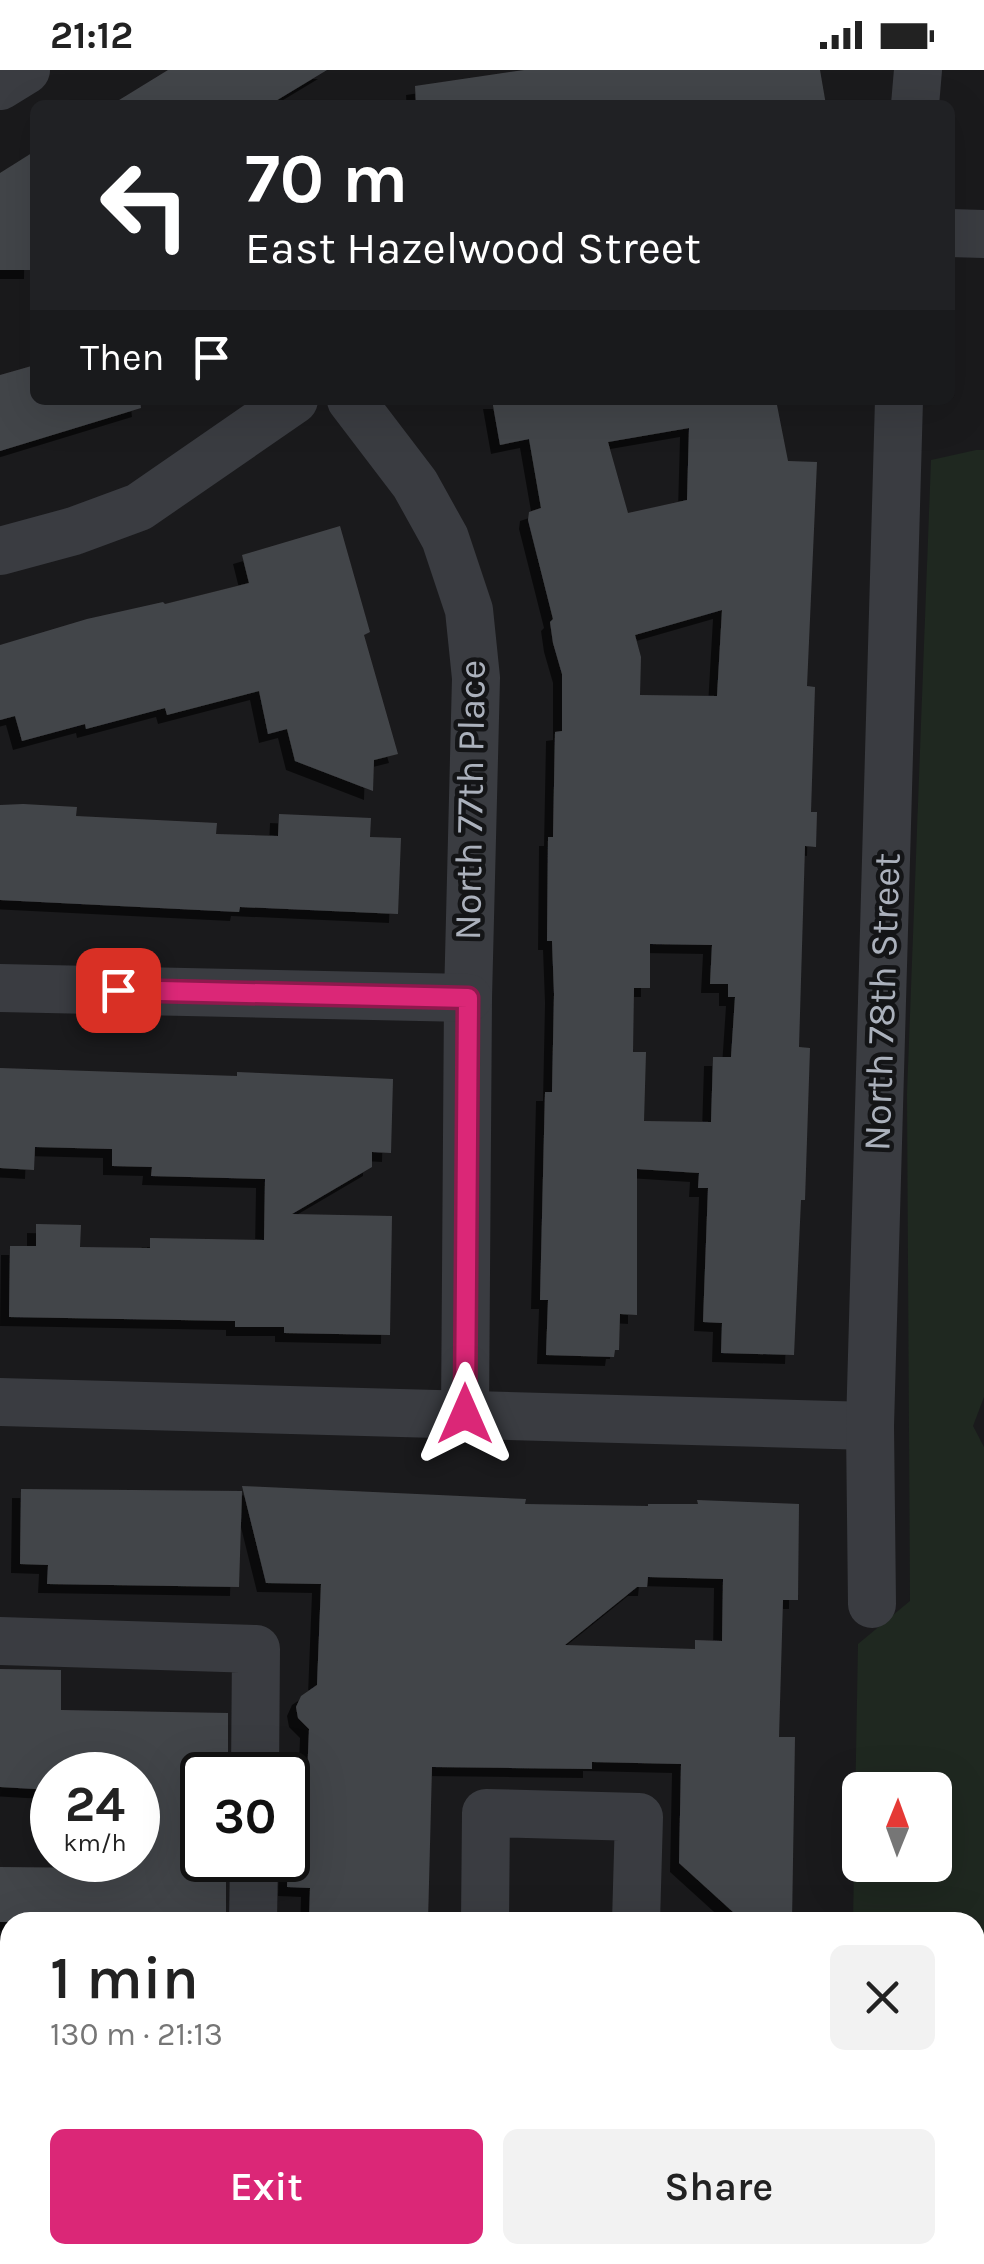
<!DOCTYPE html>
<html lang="en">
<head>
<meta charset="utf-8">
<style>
	:root { --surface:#fff; --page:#f2f2f2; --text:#222; --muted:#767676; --accent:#db2777 }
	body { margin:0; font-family:Karla,sans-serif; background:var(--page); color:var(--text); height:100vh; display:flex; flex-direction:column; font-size:38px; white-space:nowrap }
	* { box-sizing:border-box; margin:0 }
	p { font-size:32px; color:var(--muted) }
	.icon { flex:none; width:55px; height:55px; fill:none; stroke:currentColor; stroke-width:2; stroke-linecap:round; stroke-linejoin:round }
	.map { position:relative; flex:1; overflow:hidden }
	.side { position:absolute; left:0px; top:1842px; width:985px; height:352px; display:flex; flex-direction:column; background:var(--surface); border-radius:30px 30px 0 0; box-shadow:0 10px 40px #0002 }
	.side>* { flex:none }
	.top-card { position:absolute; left:30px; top:30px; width:925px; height:305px; border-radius:15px; box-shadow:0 10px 40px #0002; background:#202124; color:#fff; overflow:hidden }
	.needle { width:65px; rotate:1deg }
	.fabs { position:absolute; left:842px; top:1702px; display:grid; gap:20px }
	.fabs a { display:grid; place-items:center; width:110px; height:110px; border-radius:15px; background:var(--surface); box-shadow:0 10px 40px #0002; font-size:50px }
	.speed { position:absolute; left:30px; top:1682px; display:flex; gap:20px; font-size:50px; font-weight:700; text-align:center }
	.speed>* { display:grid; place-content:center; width:130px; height:130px; border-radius:50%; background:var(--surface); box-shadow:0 10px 40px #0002; line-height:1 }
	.speed small { font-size:25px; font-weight:400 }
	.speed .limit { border:5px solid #111; border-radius:15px; background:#fff; color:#111 }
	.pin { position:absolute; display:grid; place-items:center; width:85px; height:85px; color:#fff; margin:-42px; border-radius:20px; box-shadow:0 5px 15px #0006 }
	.me { position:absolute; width:110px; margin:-55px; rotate:0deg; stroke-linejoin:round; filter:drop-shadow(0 0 8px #0008) }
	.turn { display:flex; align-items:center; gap:35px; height:210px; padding:0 50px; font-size:45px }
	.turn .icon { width:130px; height:130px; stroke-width:2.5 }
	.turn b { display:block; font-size:70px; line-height:85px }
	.then { display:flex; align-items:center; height:95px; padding:0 50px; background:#0003; gap:20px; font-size:38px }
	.round { display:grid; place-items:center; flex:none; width:105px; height:105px; border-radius:15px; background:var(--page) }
	.summary { display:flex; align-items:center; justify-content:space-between; height:170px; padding:0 50px }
	h1 { font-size:60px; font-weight:600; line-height:75px }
	.action { display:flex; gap:20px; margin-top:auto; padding:20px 50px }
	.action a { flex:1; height:115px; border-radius:15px; background:var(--accent); color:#fff; font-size:40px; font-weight:600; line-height:115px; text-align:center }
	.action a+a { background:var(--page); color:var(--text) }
	.status { display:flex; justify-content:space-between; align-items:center; height:70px; padding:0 50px; background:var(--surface); direction:ltr }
	.status svg { height:28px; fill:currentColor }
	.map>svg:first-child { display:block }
</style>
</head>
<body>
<div class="status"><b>21:12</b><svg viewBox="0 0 49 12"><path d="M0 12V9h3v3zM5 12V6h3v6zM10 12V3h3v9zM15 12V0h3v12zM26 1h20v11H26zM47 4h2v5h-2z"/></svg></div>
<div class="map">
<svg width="984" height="2194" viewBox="0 0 984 2194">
	<defs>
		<filter id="shadow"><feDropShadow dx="-9" dy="9" stdDeviation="0" flood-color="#0009"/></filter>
	</defs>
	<rect width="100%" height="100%" fill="#1a1a1c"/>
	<path fill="#1f2820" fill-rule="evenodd" d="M 976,380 L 984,380 L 984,1327 L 973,1356 L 984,1377 L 984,1982 L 975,1990 L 975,1852 L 853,1852 L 858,1574 L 910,1531 L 907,1024 L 931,390 ZM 860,1720 L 935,1720 L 935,1795 L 860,1795 Z"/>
	<g fill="#434549" fill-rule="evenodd" filter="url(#shadow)">
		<path d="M 168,0 L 327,0 L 269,35 L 111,35 Z"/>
		<path d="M 524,0 L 820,0 L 826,35 L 416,35 L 415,16 Z"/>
		<path d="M 35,81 L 33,200 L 0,200 L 0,103 Z"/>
		<path d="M 35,295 L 35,330 L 140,330 L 141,338 L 0,381 L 0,305 Z"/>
		<path d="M 492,330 L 776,330 L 788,391 L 817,392 L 807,616 L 815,617 L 811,742 L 817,742 L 816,777 L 805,776 L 799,977 L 810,978 L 805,1130 L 801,1130 L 794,1285 L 721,1283 L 722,1253 L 703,1252 L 708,1118 L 698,1118 L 699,1103 L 637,1099 L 637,1245 L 620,1244 L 619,1280 L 615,1280 L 614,1287 L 546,1285 L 548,1230 L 540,1230 L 545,1022 L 552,1022 L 554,924 L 552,871 L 547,871 L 548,767 L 553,767 L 555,662 L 562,661 L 562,604 L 553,573 L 550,552 L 553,549 L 528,450 L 529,442 L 541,438 L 529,369 L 500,375 ZM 689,358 L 687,430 L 628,443 L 608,372 ZM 722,540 L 717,626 L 640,625 L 641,587 L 635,565 ZM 650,874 L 712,875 L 710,914 L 728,914 L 728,927 L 735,927 L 731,987 L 713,987 L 711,1052 L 644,1051 L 646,982 L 633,982 L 634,918 L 650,918 Z"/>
		<path d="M 340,456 L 370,562 L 364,565 L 398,684 L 374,690 L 373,721 L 295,691 L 287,659 L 268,664 L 259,621 L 167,645 L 165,638 L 86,659 L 85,654 L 22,671 L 15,646 L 0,650 L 0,575 L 87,549 L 163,532 L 165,534 L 249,513 L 242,485 Z"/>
		<path d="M 23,734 L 77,737 L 76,746 L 217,753 L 216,764 L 278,766 L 279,744 L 371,748 L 370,767 L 401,768 L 398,844 L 240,837 L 239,842 L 0,830 L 0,735 Z"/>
		<path d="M 0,998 L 237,1006 L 237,1002 L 393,1009 L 391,1083 L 372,1082 L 372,1097 L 292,1144 L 392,1146 L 390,1265 L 284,1263 L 284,1257 L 235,1257 L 235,1251 L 9,1247 L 10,1176 L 36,1176 L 36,1154 L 81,1155 L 80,1177 L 150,1178 L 150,1168 L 264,1170 L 265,1109 L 151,1106 L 152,1097 L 112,1096 L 112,1079 L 35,1077 L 34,1100 L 0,1098 Z"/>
		<path d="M 242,1416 L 526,1429 L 525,1434 L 648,1436 L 648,1434 L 698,1434 L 697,1430 L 799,1434 L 798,1530 L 783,1530 L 779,1667 L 795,1667 L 792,1852 L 744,1852 L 679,1793 L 681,1694 L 592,1692 L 592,1699 L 432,1697 L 428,1852 L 309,1852 L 310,1818 L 287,1817 L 289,1756 L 305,1757 L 309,1659 L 298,1648 L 296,1637 L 301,1626 L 317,1615 L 321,1514 L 266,1513 ZM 648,1507 L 723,1509 L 722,1571 L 695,1570 L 695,1579 L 565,1575 L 637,1517 L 647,1517 Z"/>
		<path d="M 21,1419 L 242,1421 L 239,1517 L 47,1514 L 48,1495 L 20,1494 Z"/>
		<path d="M 0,1599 L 61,1600 L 61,1640 L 228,1643 L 228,1691 L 202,1690 L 202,1790 L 226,1790 L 226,1852 L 0,1852 L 0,1797 L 107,1798 L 107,1790 L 138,1790 L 138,1705 L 52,1705 L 52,1720 L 0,1717 Z"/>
	</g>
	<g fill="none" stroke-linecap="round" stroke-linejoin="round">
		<path stroke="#404348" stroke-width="6" stroke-dasharray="5 8" stroke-linecap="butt" d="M 975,2112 L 984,2118"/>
		<g stroke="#3a3c41" stroke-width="48">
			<path d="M 0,16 L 26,0"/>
			<path d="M 915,35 L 918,0"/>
			<path d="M 950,163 L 984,164"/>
			<path d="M 351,330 L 415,414 L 445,468 L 469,540 L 476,608 L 468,928 L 465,1343"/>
			<path d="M 0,481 L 74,461 L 139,437 L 294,330"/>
			<path d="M 0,918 L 468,928"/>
			<path d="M 0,1332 L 870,1356"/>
			<path d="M 872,1534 L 870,1356 L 899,330"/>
			<path d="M 0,1571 L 256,1579 L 255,1705"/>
			<path d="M 253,1852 L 254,1790"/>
			<path d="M 485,1852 L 486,1743 L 639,1747 L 636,1852"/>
			<path d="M 0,1948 L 10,1948"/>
			<path d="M 250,2194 L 251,2185"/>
			<path d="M 481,2194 L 481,2185"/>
			<path d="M 626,2194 L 626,2185"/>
		</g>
	</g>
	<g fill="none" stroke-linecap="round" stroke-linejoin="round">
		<defs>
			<path id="route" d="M 118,920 L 468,928 L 465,1344"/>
		</defs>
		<use href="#route" stroke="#8e194d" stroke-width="25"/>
		<use href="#route" stroke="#db2777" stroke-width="18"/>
	</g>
	<g text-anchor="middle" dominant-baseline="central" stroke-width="9" stroke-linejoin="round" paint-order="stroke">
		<g font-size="38" fill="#abb1bc" stroke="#141517">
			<text transform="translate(470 730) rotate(-89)">North 77th Place</text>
			<text transform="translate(882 932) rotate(-88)">North 78th Street</text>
		</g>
	</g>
</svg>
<div class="fabs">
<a><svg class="needle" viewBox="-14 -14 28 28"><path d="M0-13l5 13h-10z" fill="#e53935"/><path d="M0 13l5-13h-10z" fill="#767676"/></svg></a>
</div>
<div class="speed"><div>24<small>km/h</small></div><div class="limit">30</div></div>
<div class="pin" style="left:118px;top:920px;background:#d93025"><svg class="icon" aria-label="arrive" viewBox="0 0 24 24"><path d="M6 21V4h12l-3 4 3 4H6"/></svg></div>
<svg class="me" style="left:465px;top:1344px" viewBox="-20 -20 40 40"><path d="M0-17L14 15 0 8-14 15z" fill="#db2777" stroke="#fff" stroke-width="4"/></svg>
<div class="top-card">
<div class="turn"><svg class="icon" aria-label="left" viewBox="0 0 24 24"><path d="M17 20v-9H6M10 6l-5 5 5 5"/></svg><div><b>70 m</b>East Hazelwood Street</div></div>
<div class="then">Then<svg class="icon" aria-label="arrive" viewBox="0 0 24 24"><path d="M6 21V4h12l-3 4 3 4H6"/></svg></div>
</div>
<section class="side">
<div class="summary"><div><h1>1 min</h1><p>130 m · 21:13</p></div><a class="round"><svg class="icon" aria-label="close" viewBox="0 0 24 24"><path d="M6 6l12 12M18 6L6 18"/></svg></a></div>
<div class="action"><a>Exit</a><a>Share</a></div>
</section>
</div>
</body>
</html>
